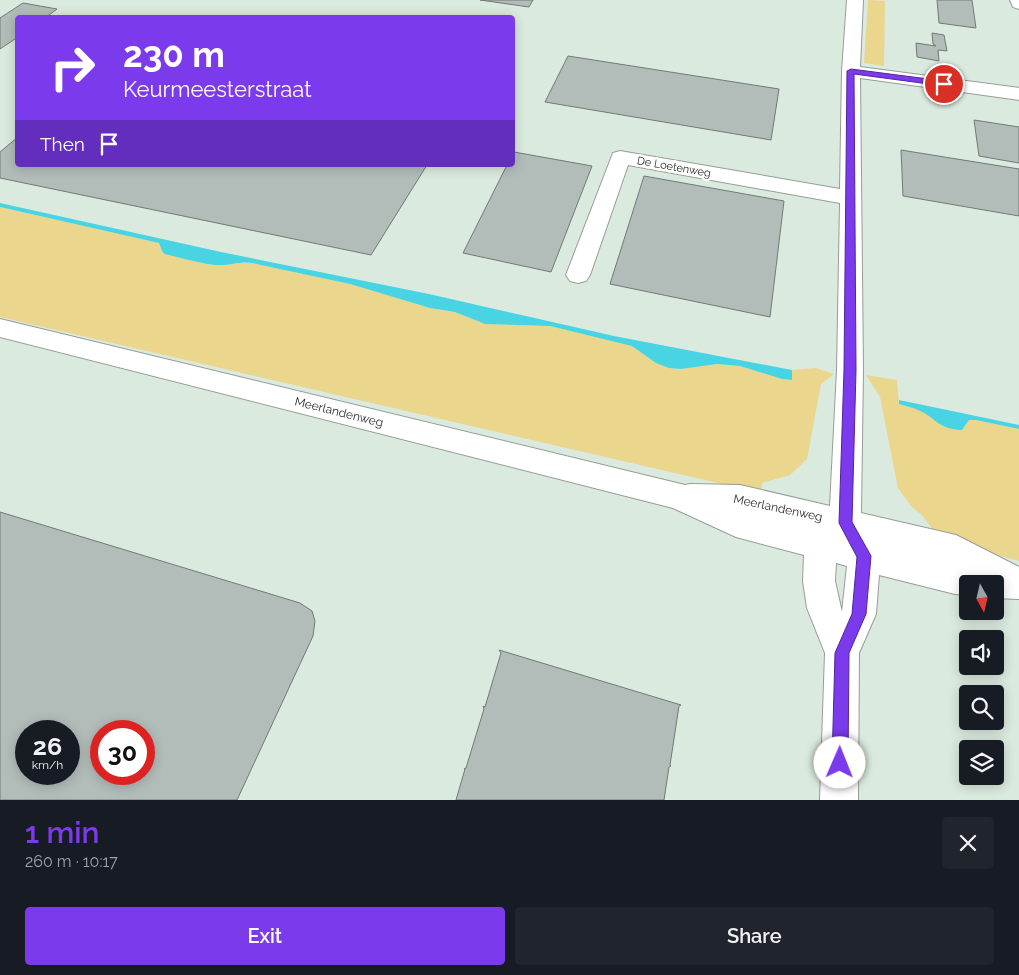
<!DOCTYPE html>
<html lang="en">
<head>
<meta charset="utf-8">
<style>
	:root { --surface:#171b24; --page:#20242c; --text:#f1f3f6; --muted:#9ea1a6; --accent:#7c3aed }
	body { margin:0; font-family:Raleway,sans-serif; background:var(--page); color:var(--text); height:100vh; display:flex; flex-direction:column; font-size:19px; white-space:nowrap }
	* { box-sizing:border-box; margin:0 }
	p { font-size:16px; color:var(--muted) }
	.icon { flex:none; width:28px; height:28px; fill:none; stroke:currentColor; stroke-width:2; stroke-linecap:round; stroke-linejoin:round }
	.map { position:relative; height:800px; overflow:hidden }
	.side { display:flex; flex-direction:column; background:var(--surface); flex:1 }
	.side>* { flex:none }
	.banner { position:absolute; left:15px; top:15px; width:500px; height:152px; border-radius:5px; box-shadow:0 2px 12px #0003; background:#7c3aed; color:#fff; overflow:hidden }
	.needle { width:32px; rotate:172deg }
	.fabs { position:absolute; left:959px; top:575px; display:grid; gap:10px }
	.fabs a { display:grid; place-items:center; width:45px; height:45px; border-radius:5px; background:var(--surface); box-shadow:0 2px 12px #0003; font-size:25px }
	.speed { position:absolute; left:15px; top:720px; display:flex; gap:10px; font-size:25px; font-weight:700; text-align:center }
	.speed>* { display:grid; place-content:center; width:65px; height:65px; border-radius:50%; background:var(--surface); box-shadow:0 2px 12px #0003; line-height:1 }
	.speed small { font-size:12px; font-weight:400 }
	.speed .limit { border:8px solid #d22; background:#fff; color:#111 }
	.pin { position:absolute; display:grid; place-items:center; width:42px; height:42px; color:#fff; margin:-21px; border:2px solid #fff; border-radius:50%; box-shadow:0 1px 5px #0007 }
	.me { position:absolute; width:55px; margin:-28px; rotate:1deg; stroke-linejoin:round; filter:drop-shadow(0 0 4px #0008) }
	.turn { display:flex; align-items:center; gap:18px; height:105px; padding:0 25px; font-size:22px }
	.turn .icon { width:65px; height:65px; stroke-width:2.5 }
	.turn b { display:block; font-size:35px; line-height:42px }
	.then { display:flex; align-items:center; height:48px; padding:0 25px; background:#0003; gap:10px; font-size:19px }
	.round { display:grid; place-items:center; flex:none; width:52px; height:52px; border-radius:5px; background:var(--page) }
	.head { display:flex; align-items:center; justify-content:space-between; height:85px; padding:0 25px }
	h1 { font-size:30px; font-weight:600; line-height:38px; color:var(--accent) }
	.primary-button { display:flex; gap:10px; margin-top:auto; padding:10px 25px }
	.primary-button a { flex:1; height:58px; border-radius:5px; background:var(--accent); color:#fff; font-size:20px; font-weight:600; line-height:58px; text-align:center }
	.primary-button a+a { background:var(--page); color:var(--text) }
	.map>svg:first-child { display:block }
</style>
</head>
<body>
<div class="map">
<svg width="1019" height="800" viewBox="0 0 1019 800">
	<rect width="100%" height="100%" fill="#ecf4ed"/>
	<path fill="#dbeade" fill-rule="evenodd" d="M 0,0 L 1019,0 L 1019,800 L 0,800 ZM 18,18 L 512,18 L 512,165 L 18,165 ZM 968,584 L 995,584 L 995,611 L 968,611 ZM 968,639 L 995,639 L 995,666 L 968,666 ZM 968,694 L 995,694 L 995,721 L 968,721 ZM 26,731 L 69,731 L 69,774 L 26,774 ZM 101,731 L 144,731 L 144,774 L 101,774 ZM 968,749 L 995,749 L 995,776 L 968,776 Z"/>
	<g fill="#ead68c">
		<path d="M 868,0 L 885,1 L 884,66 L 864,63 Z"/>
		<path d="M 0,207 L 159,243 L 162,251 C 173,257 208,266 220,265 C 232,265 241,261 252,263 L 350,284 L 430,308 L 455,312 L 485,324 L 550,326 L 633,346 L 656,363 L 669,368 L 681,369 L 717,364 L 740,366 L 782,379 L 791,380 L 792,370 L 816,368 L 834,374 L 821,384 L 807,459 L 790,475 L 762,483 L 761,490 L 744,489 L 0,317 Z"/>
		<path d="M 866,375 L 897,380 L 899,404 L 918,409 L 962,430 L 969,420 L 976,420 L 1019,429 L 1019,561 L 953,543 L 937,536 L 923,516 L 911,506 L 898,488 L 880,397 Z"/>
	</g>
	<g fill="#49d4e3">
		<path d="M 0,203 L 221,252 L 429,294 L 614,336 L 792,370 L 792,380 L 782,379 L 740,366 L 717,364 L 681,369 L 669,368 L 656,363 L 632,346 L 550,326 L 485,324 L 455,312 L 430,308 L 350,284 L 252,263 C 241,261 232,265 220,265 C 209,266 177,257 165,254 L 162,251 L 159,243 L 0,207 Z"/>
		<path d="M 899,400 L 1019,425 L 1019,429 L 976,420 L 969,420 L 962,430 C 937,429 937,418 918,410 C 912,407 905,406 899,404 Z"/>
	</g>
	<g fill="#b2bdba" stroke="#707a77" fill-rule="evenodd">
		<path d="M 480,0 L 533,0 L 529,7 Z"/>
		<path d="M 937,0 L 972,0 L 976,28 L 939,23 Z"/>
		<path d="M 23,3 L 57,9 L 45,18 L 18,18 L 18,37 L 0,49 L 0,18 Z"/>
		<path d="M 932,33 L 944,35 L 947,51 L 938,50 L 939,61 L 917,57 L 916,43 L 936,46 L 933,44 Z"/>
		<path d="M 568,56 L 779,89 L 771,140 L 545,102 Z"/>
		<path d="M 974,120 L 1019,127 L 1019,163 L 979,156 Z"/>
		<path d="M 18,137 L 18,165 L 427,165 L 371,255 L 0,178 L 0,152 Z"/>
		<path d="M 901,150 L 1019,169 L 1019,216 L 903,196 Z"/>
		<path d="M 514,152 L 592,166 L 551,272 L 463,253 L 507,165 L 512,165 Z"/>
		<path d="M 644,176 L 784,201 L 770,317 L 610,284 Z"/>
		<path d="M 0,512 L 300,603 L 312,611 L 315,621 L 313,636 L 237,800 L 0,800 ZM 26,731 L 69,731 L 69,774 L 26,774 ZM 101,731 L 144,731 L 144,774 L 101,774 Z"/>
		<path d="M 499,650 L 681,705 L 679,706 L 670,765 L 671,766 L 669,767 L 664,800 L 456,800 L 465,769 L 464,769 L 466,768 L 484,709 L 483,706 L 485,707 L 501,653 Z"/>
	</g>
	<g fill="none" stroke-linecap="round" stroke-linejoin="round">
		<defs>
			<g id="minor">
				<path d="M 847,0 L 863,0 L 860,67 L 1019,88 L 1019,100 L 860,78 L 863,370 L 861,513 L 956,535 L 1019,567 L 1019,599 L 995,598 L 995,584 L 968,584 L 968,595 L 955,594 L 879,575 L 876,614 L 859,653 L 858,800 L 820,800 L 825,653 L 807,608 L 803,581 L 804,555 L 736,537 L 673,508 L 0,337 L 0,319 L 685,485 L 690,484 L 740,485 L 830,506 L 837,370 L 840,203 L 628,165 L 590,275 L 586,281 L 578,283 L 570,281 L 566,275 L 613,153 L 620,151 L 840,189 L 842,71 ZM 836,563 L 847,566 L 842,612 L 835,581 Z"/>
				<path d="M 1010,0 L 1019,0 L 1019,9 L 1013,7 Z"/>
			</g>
		</defs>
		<use href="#minor" stroke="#969d97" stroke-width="2"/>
		<use href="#minor" fill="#fff" fill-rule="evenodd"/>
	</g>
	<path fill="#7c3aed" stroke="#51269a" d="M 851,69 L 944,81 L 948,84 L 944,86 L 854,74 L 856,370 L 852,522 L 871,556 L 866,614 L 849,653 L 848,763 L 846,769 L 840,771 L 835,769 L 832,763 L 835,653 L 852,614 L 857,557 L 839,523 L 844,370 L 847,71 Z"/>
	<g text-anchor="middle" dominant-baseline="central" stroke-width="5" stroke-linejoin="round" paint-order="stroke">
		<g font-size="11" fill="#2a2d2a" stroke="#fff">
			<text transform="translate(674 167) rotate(10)">De Loetenweg</text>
		</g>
		<g font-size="12" fill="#2a2d2a" stroke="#fff">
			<text transform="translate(339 412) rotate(14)">Meerlandenweg</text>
			<text transform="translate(778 508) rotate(12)">Meerlandenweg</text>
		</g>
	</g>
</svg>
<div class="fabs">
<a><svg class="needle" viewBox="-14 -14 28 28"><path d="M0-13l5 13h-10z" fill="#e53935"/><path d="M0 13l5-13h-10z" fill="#9ea1a6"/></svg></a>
<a><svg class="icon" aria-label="sound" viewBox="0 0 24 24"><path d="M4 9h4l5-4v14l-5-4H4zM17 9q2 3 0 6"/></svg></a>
<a><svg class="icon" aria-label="search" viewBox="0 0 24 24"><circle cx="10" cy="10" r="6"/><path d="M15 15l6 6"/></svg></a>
<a><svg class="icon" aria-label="layers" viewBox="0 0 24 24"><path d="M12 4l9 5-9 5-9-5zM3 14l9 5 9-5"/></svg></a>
</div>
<div class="speed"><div>26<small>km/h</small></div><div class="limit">30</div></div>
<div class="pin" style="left:944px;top:84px;background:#d93025"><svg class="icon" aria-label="arrive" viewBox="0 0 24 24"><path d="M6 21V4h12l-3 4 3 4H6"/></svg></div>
<svg class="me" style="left:840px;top:763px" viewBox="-20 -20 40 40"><circle r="19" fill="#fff"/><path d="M0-13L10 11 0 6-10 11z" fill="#7c3aed"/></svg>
<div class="banner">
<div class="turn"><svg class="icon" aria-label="right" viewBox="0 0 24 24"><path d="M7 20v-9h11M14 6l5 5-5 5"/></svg><div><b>230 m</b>Keurmeesterstraat</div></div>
<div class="then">Then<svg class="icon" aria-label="arrive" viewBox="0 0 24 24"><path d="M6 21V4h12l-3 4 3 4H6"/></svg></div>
</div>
</div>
<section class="side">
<div class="head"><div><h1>1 min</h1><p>260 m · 10:17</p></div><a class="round"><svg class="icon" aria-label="close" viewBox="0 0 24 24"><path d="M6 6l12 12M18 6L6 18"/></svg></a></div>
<div class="primary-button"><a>Exit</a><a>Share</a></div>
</section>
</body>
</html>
